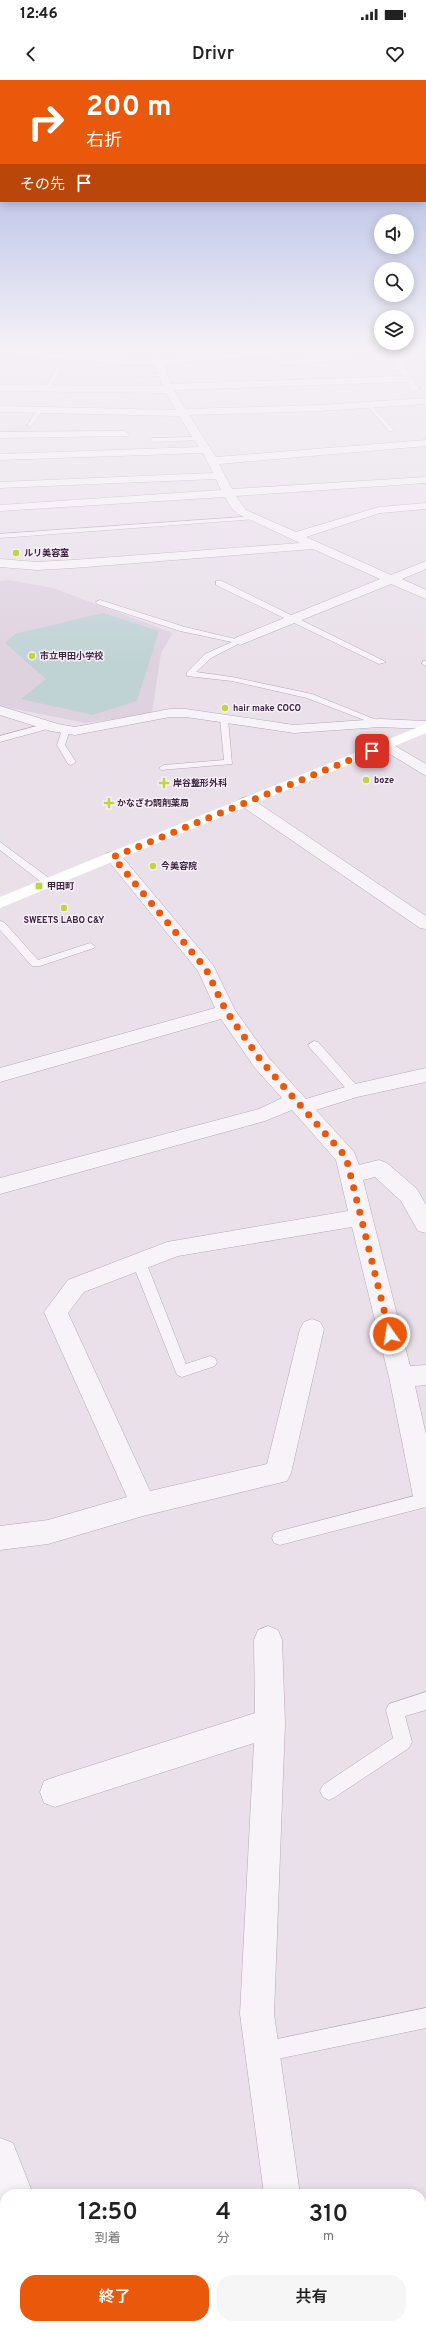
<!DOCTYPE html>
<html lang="ja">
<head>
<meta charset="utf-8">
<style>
	:root { --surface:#fff; --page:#f6f6f6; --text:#222; --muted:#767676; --accent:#ea580c }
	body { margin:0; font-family:Overpass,"Noto Sans JP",sans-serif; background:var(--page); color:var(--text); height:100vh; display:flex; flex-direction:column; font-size:15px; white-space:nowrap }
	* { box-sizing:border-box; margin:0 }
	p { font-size:13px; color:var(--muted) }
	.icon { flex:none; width:22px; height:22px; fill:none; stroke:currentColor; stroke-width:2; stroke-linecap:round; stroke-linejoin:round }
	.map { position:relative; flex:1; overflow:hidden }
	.details { position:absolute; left:0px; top:2109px; width:426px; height:140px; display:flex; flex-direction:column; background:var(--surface); border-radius:16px 16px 0 0; box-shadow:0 2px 10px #0003 }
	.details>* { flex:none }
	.guide { position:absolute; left:0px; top:0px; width:426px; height:122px; box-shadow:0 2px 10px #0003; background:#ea580c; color:#fff; overflow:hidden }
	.tools { position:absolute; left:374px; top:134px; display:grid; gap:8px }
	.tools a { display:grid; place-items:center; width:40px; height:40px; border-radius:50%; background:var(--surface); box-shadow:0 2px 10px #0003; font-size:20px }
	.pin { position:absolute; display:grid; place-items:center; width:34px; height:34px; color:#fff; margin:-17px; border-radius:8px; box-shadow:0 2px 6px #0006 }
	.me { position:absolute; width:44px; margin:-22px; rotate:347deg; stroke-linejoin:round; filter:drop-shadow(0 0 3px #0008) }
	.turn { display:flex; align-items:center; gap:14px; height:84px; padding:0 20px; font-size:18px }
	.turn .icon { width:52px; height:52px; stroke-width:2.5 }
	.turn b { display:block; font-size:28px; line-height:34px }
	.then { display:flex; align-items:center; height:38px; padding:0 20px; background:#0003; gap:8px; font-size:15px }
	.eta { display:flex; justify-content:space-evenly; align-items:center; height:68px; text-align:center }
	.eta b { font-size:24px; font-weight:600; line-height:28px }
	.primary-button { display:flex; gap:8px; margin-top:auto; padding:8px 20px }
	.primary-button a { flex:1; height:46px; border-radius:16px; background:var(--accent); color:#fff; font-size:16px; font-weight:600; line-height:46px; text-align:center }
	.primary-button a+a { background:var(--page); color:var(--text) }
	.status { display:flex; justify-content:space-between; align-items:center; height:28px; padding:0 20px; background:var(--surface); direction:ltr }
	.status svg { height:11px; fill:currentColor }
	header { display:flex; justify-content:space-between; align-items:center; height:52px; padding:0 20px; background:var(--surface); font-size:18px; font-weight:600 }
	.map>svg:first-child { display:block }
</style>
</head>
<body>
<div class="status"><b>12:46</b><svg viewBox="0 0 49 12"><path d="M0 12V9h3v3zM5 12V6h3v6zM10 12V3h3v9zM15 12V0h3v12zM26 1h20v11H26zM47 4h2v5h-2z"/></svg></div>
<header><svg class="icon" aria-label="back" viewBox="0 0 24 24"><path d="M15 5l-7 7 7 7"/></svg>Drivr<svg class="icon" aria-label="heart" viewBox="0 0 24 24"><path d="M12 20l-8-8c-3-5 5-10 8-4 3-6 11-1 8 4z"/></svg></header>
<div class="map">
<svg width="426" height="2249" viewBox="0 0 426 2249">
	<rect width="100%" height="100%" fill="#e9e0ea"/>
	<path fill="#ded2df" d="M 9,500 L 53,508 L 173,553 L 161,573 L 152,633 L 86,643 L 0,626 L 0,501 Z"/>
	<path fill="#c0d3d4" d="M 103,533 L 159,551 L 137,621 L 93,635 L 21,619 L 46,599 L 5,563 L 15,554 Z"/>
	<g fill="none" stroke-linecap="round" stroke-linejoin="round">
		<defs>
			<g id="lane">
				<path d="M 57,286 L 62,287 L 49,310 L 45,310 Z"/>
				<path d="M 117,294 L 163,294 L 166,296 L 115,297 Z"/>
				<path d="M 366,324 L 370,324 L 393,349 L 393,351 L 389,351 Z"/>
				<path d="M 37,330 L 42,331 L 31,346 L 27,346 Z"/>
				<path d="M 199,357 L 201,360 L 153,362 L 150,360 L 153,358 Z"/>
				<path d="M 258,436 L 258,438 L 256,439 L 0,458 L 0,454 Z"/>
				<path d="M 216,501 L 222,501 L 386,582 L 379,584 L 216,505 Z"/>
				<path d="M 100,520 L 185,547 L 244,561 L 211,578 L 196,592 L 232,597 L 312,614 L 384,643 L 377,645 L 307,618 L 232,601 L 187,596 L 187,592 L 205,574 L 232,562 L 180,551 L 97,524 L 96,522 Z"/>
				<path d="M 423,581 L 426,581 L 426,586 L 422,584 Z"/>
				<path d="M 224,636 L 228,639 L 232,684 L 161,690 L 159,688 L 164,685 L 224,680 L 220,639 Z"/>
				<path d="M 48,643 L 52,646 L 51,648 L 0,662 L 0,656 Z"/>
				<path d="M 66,647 L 70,650 L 65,665 L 76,682 L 71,685 L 68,684 L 57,665 L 62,650 Z"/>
				<path d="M 0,762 L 53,801 L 53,805 L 45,805 L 0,770 Z"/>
				<path d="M 0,841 L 4,842 L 38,880 L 90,863 L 95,866 L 94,868 L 40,886 L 32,886 L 0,850 Z"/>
				<path d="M 314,961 L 318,962 L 359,1008 L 361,1011 L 359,1014 L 351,1014 L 310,968 L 308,965 Z"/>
				<path d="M 139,1177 L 144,1178 L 146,1182 L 186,1284 L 210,1276 L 215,1278 L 217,1282 L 215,1286 L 182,1297 L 177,1295 L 132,1182 L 134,1178 Z"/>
				<path d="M 426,1413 L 426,1427 L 280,1465 L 274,1463 L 272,1458 L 274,1453 L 280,1451 Z"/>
				<path d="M 426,1612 L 426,1630 L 405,1636 L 412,1662 L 409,1668 L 335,1717 L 329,1720 L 323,1717 L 320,1711 L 323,1705 L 393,1658 L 386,1630 L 389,1624 Z"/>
				<path d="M 426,1928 L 426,1948 L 263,1982 L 256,1979 L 253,1972 L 256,1965 L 263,1962 Z"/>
			</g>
			<g id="street">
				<path d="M 0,270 L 153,279 L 154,270 L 162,270 L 163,279 L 268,270 L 283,279 L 350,274 L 355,277 L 350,280 L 281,285 L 266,276 L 164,284 L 171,304 L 402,296 L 386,270 L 395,270 L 419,308 L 417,310 L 411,310 L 406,302 L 174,310 L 185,329 L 320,325 L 426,318 L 426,324 L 320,331 L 189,335 L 216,377 L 426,360 L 426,366 L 219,384 L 232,409 L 426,397 L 426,403 L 236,416 L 246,430 L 296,452 L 379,427 L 426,423 L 426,429 L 380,433 L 306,457 L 391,495 L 426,481 L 426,489 L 402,499 L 426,510 L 426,519 L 391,504 L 240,565 L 233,561 L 235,558 L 380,499 L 313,469 L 73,488 L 37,490 L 0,487 L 0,479 L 37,482 L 73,480 L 300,463 L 238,434 L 232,429 L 225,417 L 0,431 L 0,425 L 221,410 L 216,399 L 0,408 L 0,402 L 213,393 L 203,373 L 0,380 L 0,374 L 199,367 L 179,336 L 0,332 L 0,326 L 176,330 L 166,313 L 0,311 L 0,305 L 163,306 L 155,285 L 131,285 L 0,274 Z"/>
				<path d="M 124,351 L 129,354 L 128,356 L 0,358 L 0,352 Z"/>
				<path d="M 0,626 L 58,644 L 75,647 L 170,629 L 186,629 L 294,645 L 380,639 L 426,641 L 426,649 L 380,647 L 294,653 L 186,637 L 170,637 L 75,655 L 51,651 L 0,635 Z"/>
				<path d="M 385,660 L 426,684 L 426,696 L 380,668 L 377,665 L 380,662 Z"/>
				<path d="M 246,717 L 252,719 L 426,836 L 426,849 L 420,848 L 240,725 L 238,722 L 240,719 Z"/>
				<path d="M 113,772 L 119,773 L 213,885 L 235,930 L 269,978 L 306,1019 L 355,1004 L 426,988 L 426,1002 L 357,1017 L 316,1030 L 354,1072 L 359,1085 L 379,1080 L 387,1083 L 417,1109 L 426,1125 L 426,1153 L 418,1151 L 401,1121 L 375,1097 L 363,1100 L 410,1286 L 426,1285 L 426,1305 L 415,1306 L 426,1355 L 426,1428 L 417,1424 L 413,1416 L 389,1297 L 352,1147 L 178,1176 L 84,1212 L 68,1233 L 150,1411 L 267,1384 L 300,1249 L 304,1242 L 312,1239 L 320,1242 L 324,1249 L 291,1393 L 287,1401 L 143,1436 L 48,1464 L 0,1470 L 0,1446 L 48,1440 L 127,1417 L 44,1232 L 68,1200 L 167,1162 L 348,1131 L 336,1080 L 292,1030 L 265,1041 L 0,1114 L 0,1098 L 259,1029 L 282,1018 L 255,988 L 221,939 L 0,1002 L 0,988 L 215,928 L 198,891 L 105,777 L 107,773 Z"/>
				<path d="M 268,1546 L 278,1550 L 282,1560 L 285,1643 L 274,1934 L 300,2114 L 264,2114 L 240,1934 L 254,1663 L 55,1727 L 44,1723 L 40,1712 L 44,1701 L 55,1697 L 255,1633 L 254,1560 L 258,1550 Z"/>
				<path d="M 0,2058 L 13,2063 L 33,2114 L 5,2114 L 5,2128 L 0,2122 Z"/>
				<path d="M 47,2244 L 85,2244 L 88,2249 L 48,2249 Z"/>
				<path d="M 281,2244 L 319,2244 L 320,2249 L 280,2249 Z"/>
			</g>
		</defs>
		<use href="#lane" stroke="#b6a8b8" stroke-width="1"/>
		<use href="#street" stroke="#b6a8b8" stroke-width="1"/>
		<use href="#lane" fill="#f7f3f8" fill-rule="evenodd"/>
		<use href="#street" fill="#f7f3f8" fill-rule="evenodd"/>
		<path fill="#fff" fill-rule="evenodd" d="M 426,644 L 426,653 L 0,828 L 0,817 Z"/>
	</g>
	<linearGradient id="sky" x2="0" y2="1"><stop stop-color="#99a9dd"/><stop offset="0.46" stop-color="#f5f1f6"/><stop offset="1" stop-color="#f5f1f6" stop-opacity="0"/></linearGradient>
	<rect width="426" height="585" fill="url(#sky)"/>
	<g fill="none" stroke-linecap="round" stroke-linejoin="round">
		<path stroke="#ea580c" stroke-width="7" stroke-dasharray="0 12.6" d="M 372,671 L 113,777 L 206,889 L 226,931 L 262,982 L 346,1077 L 390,1254"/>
	</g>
	<g fill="#c0d63d" stroke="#f6eff7" stroke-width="1.5">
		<circle cx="16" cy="473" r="4"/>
		<circle cx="32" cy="576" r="4"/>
		<circle cx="225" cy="628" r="4"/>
		<circle cx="366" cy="700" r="4"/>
		<path d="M162 697h4v4h4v4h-4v4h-4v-4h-4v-4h4z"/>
		<path d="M107 717h4v4h4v4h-4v4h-4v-4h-4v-4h4z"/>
		<circle cx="153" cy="786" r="4"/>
		<rect x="35" y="802" width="8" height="8" rx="2"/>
		<circle cx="64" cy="828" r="4"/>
	</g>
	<g text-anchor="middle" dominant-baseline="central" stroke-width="3" stroke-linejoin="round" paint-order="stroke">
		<g font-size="9" font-weight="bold" fill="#402742" stroke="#f6eff7" text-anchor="start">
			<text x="24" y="473">ルリ美容室</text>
			<text x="40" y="576">市立甲田小学校</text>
			<text x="233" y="628">hair make COCO</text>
			<text x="374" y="700">boze</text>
			<text x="173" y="703">岸谷整形外科</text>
			<text x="117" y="723">かなざわ調剤薬局</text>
			<text x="161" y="786">今美容院</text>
			<text x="47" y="806">甲田町</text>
			<text x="64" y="840" text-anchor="middle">SWEETS LABO C&amp;Y</text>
		</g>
	</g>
</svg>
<div class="tools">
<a><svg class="icon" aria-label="sound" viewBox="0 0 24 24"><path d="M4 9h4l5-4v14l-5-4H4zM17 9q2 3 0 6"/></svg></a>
<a><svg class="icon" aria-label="search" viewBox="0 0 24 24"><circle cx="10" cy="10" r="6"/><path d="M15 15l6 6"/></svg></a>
<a><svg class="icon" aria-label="layers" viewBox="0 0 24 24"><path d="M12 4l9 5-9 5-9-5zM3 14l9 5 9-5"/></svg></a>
</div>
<div class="pin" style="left:372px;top:671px;background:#d93025"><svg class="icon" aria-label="arrive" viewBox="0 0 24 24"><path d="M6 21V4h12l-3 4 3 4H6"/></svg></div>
<svg class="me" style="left:390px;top:1254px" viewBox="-20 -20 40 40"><circle r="17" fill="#ea580c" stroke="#fff" stroke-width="3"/><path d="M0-11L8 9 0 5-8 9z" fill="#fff"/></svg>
<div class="guide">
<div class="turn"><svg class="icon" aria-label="right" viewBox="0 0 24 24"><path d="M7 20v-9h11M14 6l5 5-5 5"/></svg><div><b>200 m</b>右折</div></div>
<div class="then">その先<svg class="icon" aria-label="arrive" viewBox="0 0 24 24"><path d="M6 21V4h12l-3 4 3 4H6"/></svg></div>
</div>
<section class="details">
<div class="eta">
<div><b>12:50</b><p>到着</p></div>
<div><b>4</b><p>分</p></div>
<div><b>310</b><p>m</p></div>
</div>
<div class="primary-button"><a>終了</a><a>共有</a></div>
</section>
</div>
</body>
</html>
